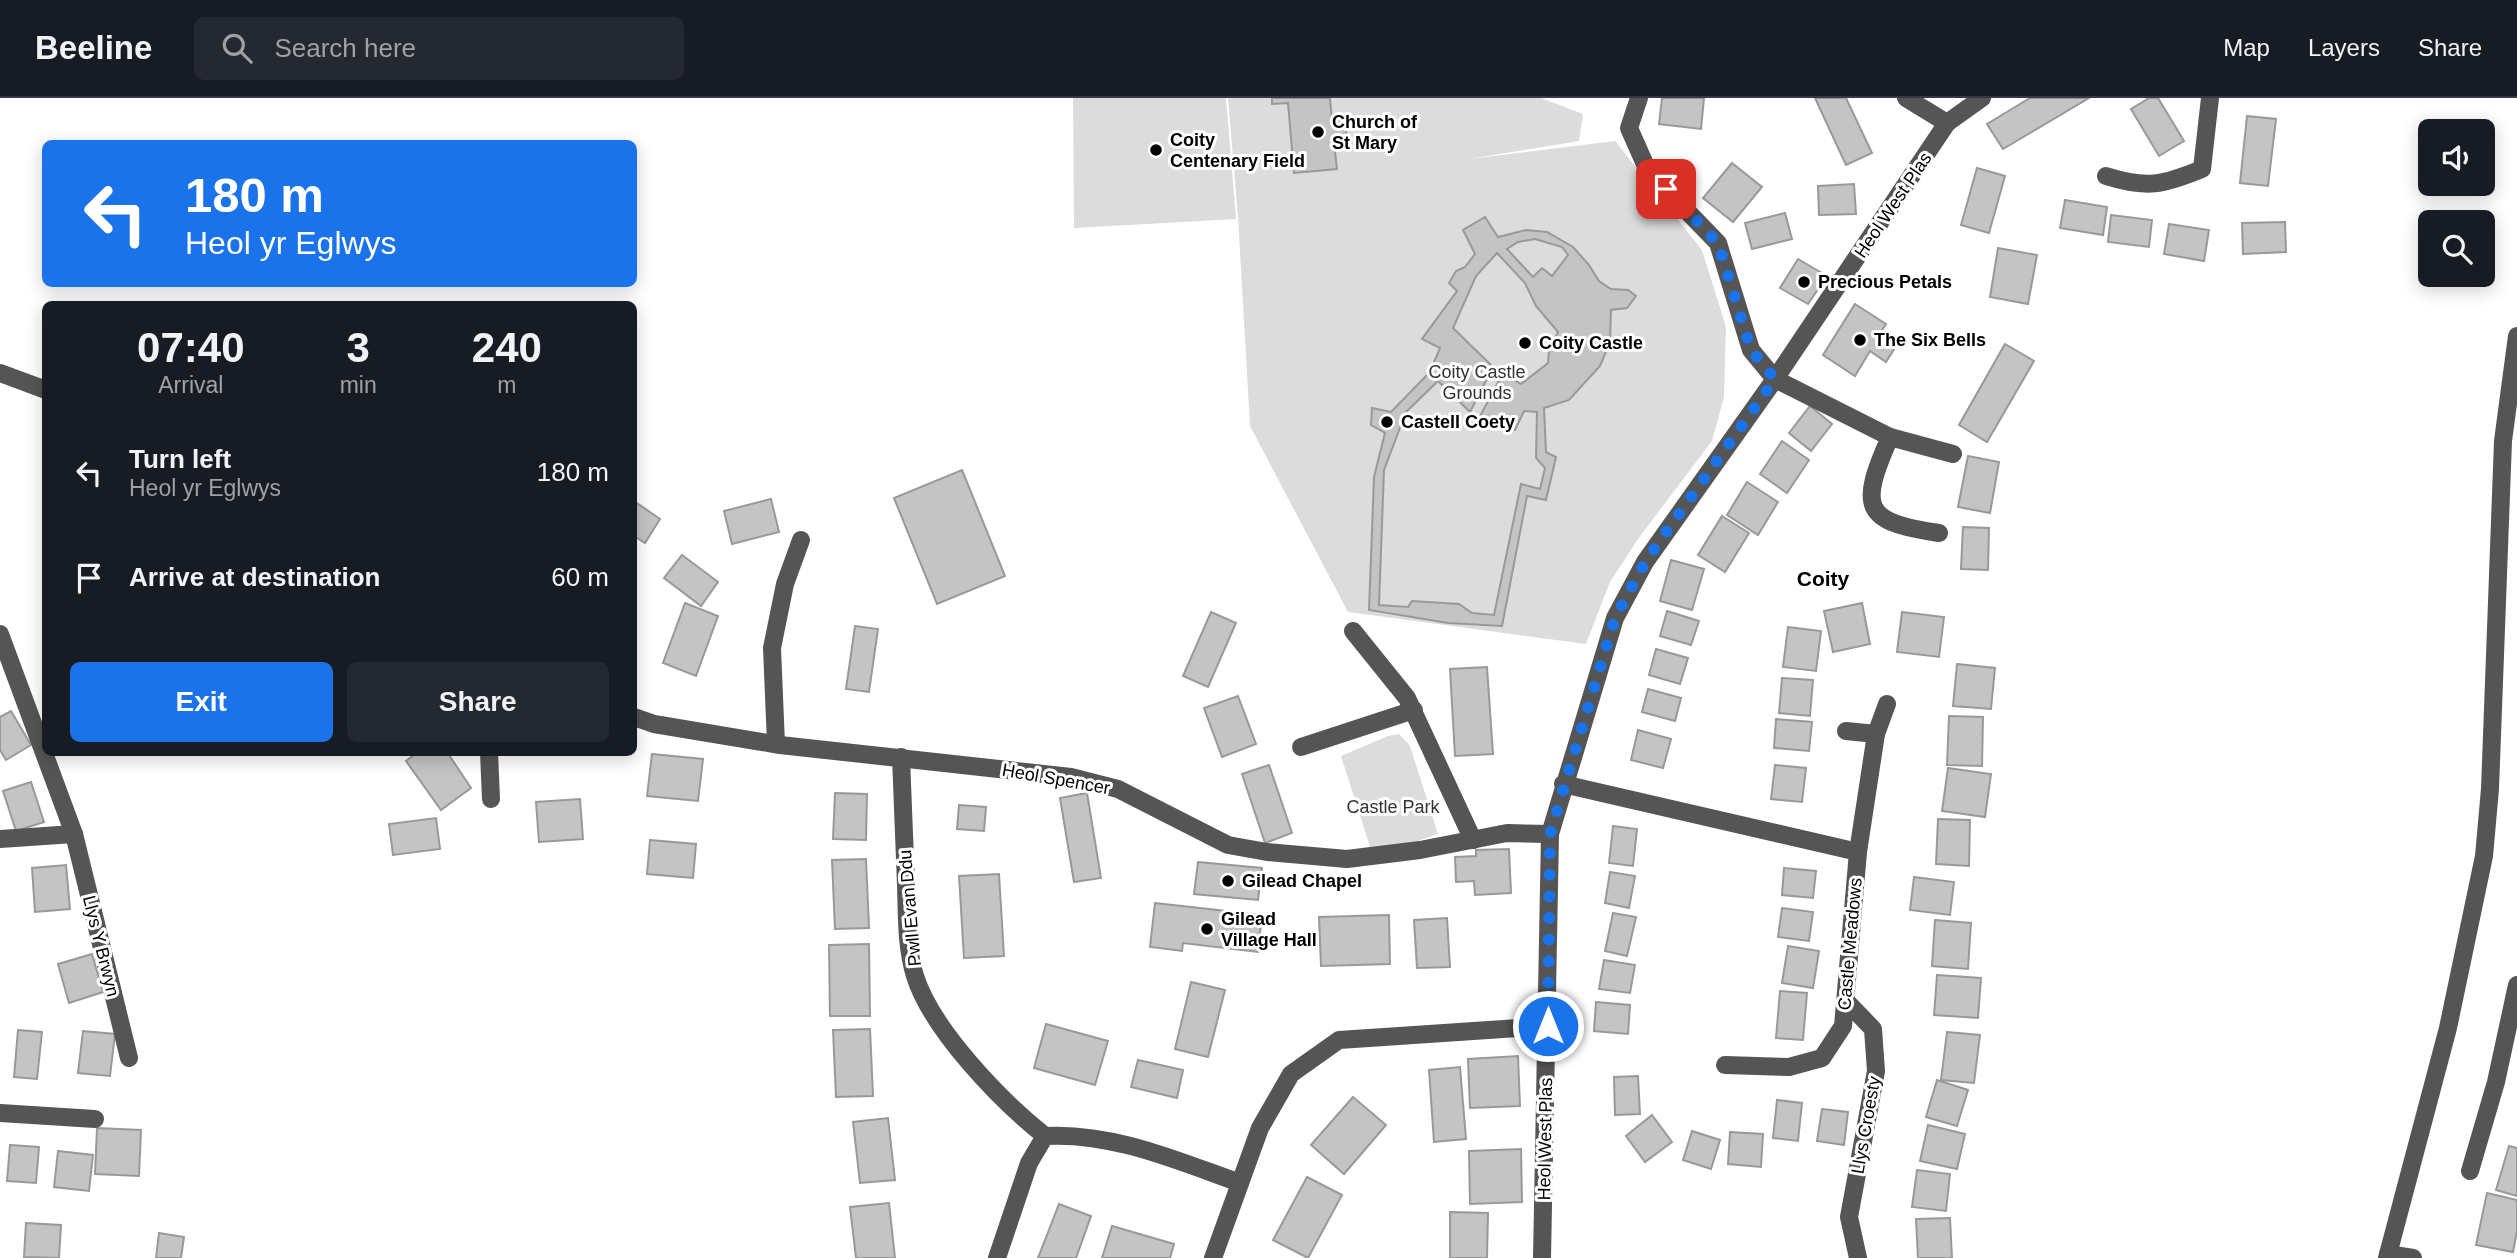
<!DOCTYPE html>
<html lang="en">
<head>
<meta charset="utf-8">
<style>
	:root { --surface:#171b24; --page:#242831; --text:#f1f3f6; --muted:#9ea1a6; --line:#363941; --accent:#1a73e8 }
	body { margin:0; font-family:Helvetica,sans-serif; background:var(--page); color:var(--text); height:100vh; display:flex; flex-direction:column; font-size:26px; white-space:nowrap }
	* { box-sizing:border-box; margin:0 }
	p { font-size:23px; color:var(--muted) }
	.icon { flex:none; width:38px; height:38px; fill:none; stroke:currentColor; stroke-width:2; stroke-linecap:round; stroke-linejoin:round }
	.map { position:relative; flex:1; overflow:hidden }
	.panel { position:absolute; left:42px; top:203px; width:595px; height:455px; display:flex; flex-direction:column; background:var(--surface); border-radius:10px; box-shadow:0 4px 18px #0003 }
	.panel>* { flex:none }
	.guide { position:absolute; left:42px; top:42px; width:595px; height:147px; border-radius:10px; box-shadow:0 4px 18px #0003; background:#1a73e8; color:#fff; overflow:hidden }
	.fabs { position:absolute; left:2418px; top:21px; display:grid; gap:14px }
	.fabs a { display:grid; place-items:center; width:77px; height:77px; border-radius:10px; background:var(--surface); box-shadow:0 4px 18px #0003; font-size:35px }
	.pin { position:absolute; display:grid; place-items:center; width:60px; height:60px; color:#fff; margin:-30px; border-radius:14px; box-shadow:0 4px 10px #0006 }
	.me { position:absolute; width:77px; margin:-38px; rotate:0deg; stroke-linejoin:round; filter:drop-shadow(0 0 5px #0008) }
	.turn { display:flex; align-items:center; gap:24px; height:147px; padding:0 28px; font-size:32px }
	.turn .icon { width:91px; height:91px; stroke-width:2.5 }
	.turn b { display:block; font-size:49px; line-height:60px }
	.eta { display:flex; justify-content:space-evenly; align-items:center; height:119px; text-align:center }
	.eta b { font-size:42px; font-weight:700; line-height:49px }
	.primary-button { display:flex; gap:14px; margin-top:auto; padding:14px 28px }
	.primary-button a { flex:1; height:80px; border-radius:10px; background:var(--accent); color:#fff; font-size:28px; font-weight:700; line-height:80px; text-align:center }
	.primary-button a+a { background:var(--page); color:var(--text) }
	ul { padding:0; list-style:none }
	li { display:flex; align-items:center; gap:21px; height:105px; padding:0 28px }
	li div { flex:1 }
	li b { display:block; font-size:26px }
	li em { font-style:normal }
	header { display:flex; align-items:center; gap:42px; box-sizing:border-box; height:98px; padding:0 35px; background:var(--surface); border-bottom:2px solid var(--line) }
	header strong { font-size:33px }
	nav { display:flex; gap:38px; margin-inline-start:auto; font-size:24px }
	.search { width:490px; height:63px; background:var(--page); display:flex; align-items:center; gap:18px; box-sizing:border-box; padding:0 24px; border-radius:10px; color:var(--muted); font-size:26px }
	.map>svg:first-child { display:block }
</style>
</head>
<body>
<header>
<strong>Beeline</strong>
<div class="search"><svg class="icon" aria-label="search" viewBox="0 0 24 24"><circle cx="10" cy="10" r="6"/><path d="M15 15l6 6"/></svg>Search here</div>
<nav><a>Map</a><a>Layers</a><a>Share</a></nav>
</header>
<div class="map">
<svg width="2517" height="1160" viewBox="0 0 2517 1160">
	<rect width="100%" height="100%" fill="#fff"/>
	<g fill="#dcdcdc">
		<path d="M 1073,0 L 1226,0 L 1236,121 L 1074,130 Z"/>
		<path d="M 1228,0 L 1541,0 L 1583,16 L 1579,43 L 1469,61 L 1615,43 L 1702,152 L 1726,229 L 1724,299 L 1712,343 L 1638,441 L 1610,484 L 1586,546 L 1348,514 L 1250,328 L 1238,119 Z"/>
		<path d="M 1399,636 L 1410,648 L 1438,736 L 1373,758 L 1341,658 L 1388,638 Z"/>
	</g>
	<g fill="#c4c4c4" stroke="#999" stroke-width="2" fill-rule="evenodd">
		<path d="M 1272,0 L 1330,0 L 1332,23 L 1345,22 L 1347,44 L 1334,45 L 1337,71 L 1294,75 L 1288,5 L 1272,6 Z"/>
		<path d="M 1662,0 L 1704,0 L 1701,31 L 1659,26 Z"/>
		<path d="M 1815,0 L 1846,0 L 1872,55 L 1846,67 Z"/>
		<path d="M 2030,0 L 2089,0 L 2003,51 L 1987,26 Z"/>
		<path d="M 2149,0 L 2158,0 L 2184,43 L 2159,58 L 2131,11 Z"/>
		<path d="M 2247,18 L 2276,21 L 2268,88 L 2240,85 Z"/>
		<path d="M 1732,65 L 1762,89 L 1733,124 L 1703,100 Z"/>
		<path d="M 1977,70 L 2005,78 L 1989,135 L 1961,127 Z"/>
		<path d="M 1854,86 L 1856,116 L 1819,117 L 1818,88 Z"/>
		<path d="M 2065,102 L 2107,109 L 2103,137 L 2060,130 Z"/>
		<path d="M 1785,115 L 1792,141 L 1752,151 L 1745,125 Z"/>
		<path d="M 2111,117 L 2152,122 L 2149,149 L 2108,144 Z"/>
		<path d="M 1485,119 L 1498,139 L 1526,132 L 1547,134 L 1573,149 L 1589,167 L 1599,183 L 1611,191 L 1628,192 L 1636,198 L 1627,210 L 1611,212 L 1610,244 L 1600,268 L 1569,302 L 1544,310 L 1546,354 L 1556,359 L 1546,402 L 1527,398 L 1502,528 L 1448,525 L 1369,512 L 1374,379 L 1385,335 L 1371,327 L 1372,310 L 1391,314 L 1430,274 L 1440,250 L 1422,241 L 1457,193 L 1449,185 L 1456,173 L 1465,169 L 1475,156 L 1463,132 ZM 1535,141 L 1562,149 L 1568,157 L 1552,178 L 1542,170 L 1533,179 L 1507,151 L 1518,144 ZM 1497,155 L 1525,185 L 1536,208 L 1558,234 L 1549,253 L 1548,265 L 1521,286 L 1503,275 L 1478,322 L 1515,332 L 1524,313 L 1537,314 L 1536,360 L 1545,370 L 1540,391 L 1521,386 L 1494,517 L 1472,515 L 1459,506 L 1412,503 L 1408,509 L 1379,507 L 1384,372 L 1406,314 L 1438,283 L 1470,314 L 1493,269 L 1453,230 L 1476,178 Z"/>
		<path d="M 2285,124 L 2286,154 L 2243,156 L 2242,125 Z"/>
		<path d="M 2169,126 L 2209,132 L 2204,163 L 2164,156 Z"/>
		<path d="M 1998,150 L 2037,157 L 2028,206 L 1990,199 Z"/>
		<path d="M 1798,161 L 1827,178 L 1808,206 L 1780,190 Z"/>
		<path d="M 1855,206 L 1886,226 L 1879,237 L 1896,248 L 1886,264 L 1870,253 L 1855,278 L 1823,257 Z"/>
		<path d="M 2005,246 L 2034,263 L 1987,344 L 1959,327 Z"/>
		<path d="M 1810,308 L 1832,326 L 1811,353 L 1789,335 Z"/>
		<path d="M 1782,343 L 1809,362 L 1787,395 L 1760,376 Z"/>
		<path d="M 1968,358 L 1999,364 L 1990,415 L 1958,409 Z"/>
		<path d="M 962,372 L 1005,478 L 937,506 L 894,400 Z"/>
		<path d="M 1747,384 L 1778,404 L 1758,437 L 1727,417 Z"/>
		<path d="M 771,401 L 779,434 L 732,446 L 724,413 Z"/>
		<path d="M 634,403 L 660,421 L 645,445 L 634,438 Z"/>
		<path d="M 1722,418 L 1749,435 L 1725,474 L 1698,457 Z"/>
		<path d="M 1963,429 L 1989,430 L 1988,472 L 1961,471 Z"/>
		<path d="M 682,457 L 718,484 L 701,508 L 664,480 Z"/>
		<path d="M 1671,462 L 1704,471 L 1692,512 L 1660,503 Z"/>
		<path d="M 685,505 L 718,518 L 696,578 L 663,565 Z"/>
		<path d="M 1862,505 L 1870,546 L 1833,554 L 1824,513 Z"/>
		<path d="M 1667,513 L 1699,523 L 1691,547 L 1660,538 Z"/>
		<path d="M 1211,514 L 1236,525 L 1208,589 L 1183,578 Z"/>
		<path d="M 1902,514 L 1944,519 L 1939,559 L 1897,554 Z"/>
		<path d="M 855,528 L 878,531 L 869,594 L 846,591 Z"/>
		<path d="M 1788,529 L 1821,533 L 1816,573 L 1783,569 Z"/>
		<path d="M 1656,551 L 1688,560 L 1680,586 L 1649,577 Z"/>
		<path d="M 1957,566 L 1995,570 L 1991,611 L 1953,608 Z"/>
		<path d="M 1487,569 L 1493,656 L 1455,658 L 1450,571 Z"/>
		<path d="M 1782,580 L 1813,582 L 1810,618 L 1779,615 Z"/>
		<path d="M 1648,591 L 1681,600 L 1675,623 L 1642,614 Z"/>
		<path d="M 1238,598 L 1256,646 L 1222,659 L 1204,610 Z"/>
		<path d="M 11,613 L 31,647 L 6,662 L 0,652 L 0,619 Z"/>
		<path d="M 1949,618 L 1983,619 L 1982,668 L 1947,667 Z"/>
		<path d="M 1776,621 L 1812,624 L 1809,653 L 1774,650 Z"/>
		<path d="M 1638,632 L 1671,641 L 1663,670 L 1631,662 Z"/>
		<path d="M 418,654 L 447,654 L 471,690 L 441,712 L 406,663 Z"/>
		<path d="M 652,656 L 703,661 L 698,703 L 647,698 Z"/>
		<path d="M 1269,667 L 1292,735 L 1265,745 L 1242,676 Z"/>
		<path d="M 1775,667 L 1806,670 L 1802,704 L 1771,701 Z"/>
		<path d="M 1948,670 L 1991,676 L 1985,719 L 1942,713 Z"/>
		<path d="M 31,684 L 44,724 L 16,733 L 3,693 Z"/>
		<path d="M 835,695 L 867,696 L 866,742 L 833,741 Z"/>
		<path d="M 1087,695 L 1101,780 L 1074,784 L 1060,700 Z"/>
		<path d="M 580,701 L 583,741 L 539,744 L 536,704 Z"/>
		<path d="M 959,707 L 986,709 L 984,733 L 957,731 Z"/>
		<path d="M 436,720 L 440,751 L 393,757 L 389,726 Z"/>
		<path d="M 1938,721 L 1970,722 L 1969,768 L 1936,766 Z"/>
		<path d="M 1613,728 L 1637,731 L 1633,768 L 1609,765 Z"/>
		<path d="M 650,742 L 696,746 L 693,780 L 647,776 Z"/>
		<path d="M 1509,751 L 1511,795 L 1475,797 L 1474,783 L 1456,784 L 1455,759 L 1476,758 L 1476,752 Z"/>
		<path d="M 866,761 L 869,830 L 835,831 L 832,762 Z"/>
		<path d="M 1198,764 L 1262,770 L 1258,802 L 1194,796 Z"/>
		<path d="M 66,767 L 70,811 L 35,814 L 32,770 Z"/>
		<path d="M 1784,770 L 1816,773 L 1813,800 L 1782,797 Z"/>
		<path d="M 1610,774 L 1635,778 L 1629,810 L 1605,805 Z"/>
		<path d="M 999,776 L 1004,858 L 964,860 L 959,778 Z"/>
		<path d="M 1914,779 L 1954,784 L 1950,817 L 1910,812 Z"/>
		<path d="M 1155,805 L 1262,817 L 1258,854 L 1183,845 L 1182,853 L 1150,849 Z"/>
		<path d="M 1782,810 L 1813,814 L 1809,843 L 1778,839 Z"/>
		<path d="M 1613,815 L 1636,819 L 1627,858 L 1605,853 Z"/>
		<path d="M 1389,817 L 1390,866 L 1321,868 L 1319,819 Z"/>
		<path d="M 1447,820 L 1450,869 L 1417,870 L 1414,822 Z"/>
		<path d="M 1935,822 L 1971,825 L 1968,871 L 1932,868 Z"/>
		<path d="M 869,846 L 870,918 L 830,918 L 829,847 Z"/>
		<path d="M 1788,848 L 1819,853 L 1813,890 L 1782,885 Z"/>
		<path d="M 92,856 L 103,894 L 69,905 L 58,866 Z"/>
		<path d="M 1604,862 L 1635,867 L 1630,895 L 1599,891 Z"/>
		<path d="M 1937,877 L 1981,880 L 1978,920 L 1934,917 Z"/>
		<path d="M 1191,884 L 1225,892 L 1208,959 L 1175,951 Z"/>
		<path d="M 1780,893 L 1807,895 L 1803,942 L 1776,940 Z"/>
		<path d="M 1596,904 L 1630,907 L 1628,936 L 1594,933 Z"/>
		<path d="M 1046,926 L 1108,943 L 1095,987 L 1034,970 Z"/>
		<path d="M 870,931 L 873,998 L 836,999 L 833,932 Z"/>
		<path d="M 18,932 L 42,934 L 37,981 L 14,979 Z"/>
		<path d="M 83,933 L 115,936 L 110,978 L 78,975 Z"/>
		<path d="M 1947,934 L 1980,937 L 1974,985 L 1941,982 Z"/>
		<path d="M 1518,958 L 1520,1008 L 1470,1010 L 1468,961 Z"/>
		<path d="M 1138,962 L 1183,972 L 1177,1000 L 1131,989 Z"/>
		<path d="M 1460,969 L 1466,1041 L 1434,1044 L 1429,972 Z"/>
		<path d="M 1638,978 L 1640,1016 L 1615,1017 L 1614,979 Z"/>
		<path d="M 1937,982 L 1968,992 L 1957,1028 L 1926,1019 Z"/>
		<path d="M 1353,999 L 1386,1027 L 1344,1076 L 1311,1047 Z"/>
		<path d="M 1777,1002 L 1802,1005 L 1798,1043 L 1773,1040 Z"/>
		<path d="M 1822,1011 L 1848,1014 L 1844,1047 L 1817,1043 Z"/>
		<path d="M 1652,1017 L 1672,1044 L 1645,1064 L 1626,1038 Z"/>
		<path d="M 888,1020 L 895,1082 L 860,1085 L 853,1024 Z"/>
		<path d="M 1928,1027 L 1965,1036 L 1957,1071 L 1920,1063 Z"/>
		<path d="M 97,1030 L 141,1032 L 139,1078 L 95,1076 Z"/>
		<path d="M 1692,1033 L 1720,1042 L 1711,1071 L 1683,1062 Z"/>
		<path d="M 1730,1034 L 1763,1036 L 1761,1069 L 1728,1066 Z"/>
		<path d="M 10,1047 L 39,1049 L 36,1085 L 7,1083 Z"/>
		<path d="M 2509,1048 L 2517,1050 L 2517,1098 L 2496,1092 Z"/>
		<path d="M 1521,1051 L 1522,1104 L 1470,1106 L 1469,1053 Z"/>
		<path d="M 58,1053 L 93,1057 L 89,1093 L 54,1089 Z"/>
		<path d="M 1917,1072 L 1950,1076 L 1946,1113 L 1912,1109 Z"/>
		<path d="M 1307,1079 L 1342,1097 L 1308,1160 L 1273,1142 Z"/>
		<path d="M 2487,1095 L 2517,1102 L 2517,1133 L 2513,1154 L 2476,1147 Z"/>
		<path d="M 889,1105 L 895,1160 L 856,1160 L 850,1109 Z"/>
		<path d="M 1059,1106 L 1091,1118 L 1076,1160 L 1038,1160 Z"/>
		<path d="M 1450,1114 L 1488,1115 L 1487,1160 L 1450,1160 Z"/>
		<path d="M 1950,1120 L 1952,1160 L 1918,1160 L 1916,1121 Z"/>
		<path d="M 26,1125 L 61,1127 L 59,1160 L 24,1159 Z"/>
		<path d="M 1112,1128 L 1174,1146 L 1170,1160 L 1102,1160 Z"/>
		<path d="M 159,1135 L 184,1139 L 181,1160 L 156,1160 Z"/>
	</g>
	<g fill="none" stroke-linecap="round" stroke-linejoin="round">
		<g stroke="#555" stroke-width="18">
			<path d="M 1639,0 L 1629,30 L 1648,73 L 1718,145 L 1751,252 L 1775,281 L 1890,339 L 1953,356"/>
			<path d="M 1906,0 L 1947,25"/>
			<path d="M 2106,78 C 2147,91 2163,87 2202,71 L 2210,0"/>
			<path d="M 0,275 L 46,292"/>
			<path d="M 1890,339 C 1859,409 1862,424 1939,435"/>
			<path d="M 1353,533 L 1407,600 L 1473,742"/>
			<path d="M 0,536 L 74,736 L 129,960"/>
			<path d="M 634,619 L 654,626 L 780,647 L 1071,679 L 1118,691 L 1228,747 L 1267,754 L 1347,761 L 1420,752 L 1507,735 L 1550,736"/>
			<path d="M 1846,633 L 1876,636"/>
			<path d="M 776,646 L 772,550 L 785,486 L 801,442"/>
			<path d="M 1301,649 L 1414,612"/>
			<path d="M 489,654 L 491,701"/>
			<path d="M 901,659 C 903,702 904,744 906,787 C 907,817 906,849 915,878 C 932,932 1001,1003 1045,1038"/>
			<path d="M 1563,686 L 1858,754"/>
			<path d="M 0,741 L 74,736"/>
			<path d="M 1846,903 L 1873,931 L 1876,973 L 1849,1119 L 1858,1160"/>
			<path d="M 1725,967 L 1789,969 L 1822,960 L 1843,928 L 1858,754 L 1876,636 L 1887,606"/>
			<path d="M 0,1015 L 95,1021"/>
			<path d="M 2470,1073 L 2496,984 L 2517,887"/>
			<path d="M 2388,1156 L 2413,1160"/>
			<path d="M 997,1160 L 1029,1065 L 1045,1038 C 1112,1034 1178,1063 1240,1085"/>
			<path d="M 1213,1160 L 1260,1030 L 1291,976 L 1339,942 L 1548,928"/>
			<path d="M 1542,1160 L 1550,736 L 1615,520 L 1645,464 L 1775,281 L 1947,25 L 1982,0"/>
			<path d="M 2387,1160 L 2448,930 L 2484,758 L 2490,691 L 2503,343 L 2517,238"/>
		</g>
	</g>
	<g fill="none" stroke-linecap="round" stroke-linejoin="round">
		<path stroke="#1a73e8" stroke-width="12" stroke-dasharray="0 21.6" d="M 1548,928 L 1550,736 L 1615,520 L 1645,464 L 1775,281 L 1751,252 L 1718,145 L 1666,91"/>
	</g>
	<g fill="#000" stroke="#fff" stroke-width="2.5">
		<circle cx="1318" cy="34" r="7"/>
		<circle cx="1156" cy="52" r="7"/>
		<circle cx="1804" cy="184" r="7"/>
		<circle cx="1860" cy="242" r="7"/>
		<circle cx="1525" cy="245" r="7"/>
		<circle cx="1387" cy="324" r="7"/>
		<circle cx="1228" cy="783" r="7"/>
		<circle cx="1207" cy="831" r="7"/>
	</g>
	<g text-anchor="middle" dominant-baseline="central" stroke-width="6" stroke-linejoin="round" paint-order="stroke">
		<g font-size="18" font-weight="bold" fill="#000" stroke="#fff" text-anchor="start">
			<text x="1332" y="24">Church of<tspan x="1332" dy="21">St Mary</tspan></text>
			<text x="1170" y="42">Coity<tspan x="1170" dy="21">Centenary Field</tspan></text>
			<text x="1818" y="184">Precious Petals</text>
			<text x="1874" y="242">The Six Bells</text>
			<text x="1539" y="245">Coity Castle</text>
			<text x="1401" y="324">Castell Coety</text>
			<text x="1242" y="783">Gilead Chapel</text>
			<text x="1221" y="821">Gilead<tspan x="1221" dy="21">Village Hall</tspan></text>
		</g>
		<g font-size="18" fill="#000" stroke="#fff">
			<text transform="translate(1893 107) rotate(-56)">Heol West Plas</text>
			<text transform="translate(1056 681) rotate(10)">Heol Spencer</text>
			<text transform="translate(910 810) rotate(-95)">Pwll Evan Ddu</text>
			<text transform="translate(1850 846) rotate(-85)">Castle Meadows</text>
			<text transform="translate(101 848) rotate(76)">Llys Y Brwyn</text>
			<text transform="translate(1866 1027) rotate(-80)">Llys Croesty</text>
			<text transform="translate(1545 1041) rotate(-89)">Heol West Plas</text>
		</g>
		<g font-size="18" fill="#333" stroke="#fff">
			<text x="1477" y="274">Coity Castle<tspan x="1477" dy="21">Grounds</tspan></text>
			<text x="1393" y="709">Castle Park</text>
		</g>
		<g font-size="21" font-weight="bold" fill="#000" stroke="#fff">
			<text x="1823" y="480">Coity</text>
		</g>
	</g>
</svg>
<div class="fabs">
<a><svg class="icon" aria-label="sound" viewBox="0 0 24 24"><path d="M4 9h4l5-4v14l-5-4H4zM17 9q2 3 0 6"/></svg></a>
<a><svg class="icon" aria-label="search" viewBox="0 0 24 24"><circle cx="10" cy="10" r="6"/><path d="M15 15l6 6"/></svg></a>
</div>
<div class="pin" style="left:1666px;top:91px;background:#d93025"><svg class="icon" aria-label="arrive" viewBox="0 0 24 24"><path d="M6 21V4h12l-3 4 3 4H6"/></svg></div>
<svg class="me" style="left:1548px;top:928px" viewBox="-20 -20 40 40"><circle r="17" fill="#1a73e8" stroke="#fff" stroke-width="3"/><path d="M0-11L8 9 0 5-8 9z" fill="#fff"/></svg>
<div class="guide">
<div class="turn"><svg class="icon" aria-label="left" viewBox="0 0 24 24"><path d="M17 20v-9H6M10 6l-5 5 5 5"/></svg><div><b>180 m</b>Heol yr Eglwys</div></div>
</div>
<section class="panel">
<div class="eta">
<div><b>07:40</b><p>Arrival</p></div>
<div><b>3</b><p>min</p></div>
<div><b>240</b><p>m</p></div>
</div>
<ul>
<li><svg class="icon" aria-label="left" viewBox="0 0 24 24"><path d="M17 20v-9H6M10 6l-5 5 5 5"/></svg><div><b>Turn left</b><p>Heol yr Eglwys</p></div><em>180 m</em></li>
<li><svg class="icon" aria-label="arrive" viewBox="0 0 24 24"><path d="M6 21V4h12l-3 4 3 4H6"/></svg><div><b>Arrive at destination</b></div><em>60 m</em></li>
</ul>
<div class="primary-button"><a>Exit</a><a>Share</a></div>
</section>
</div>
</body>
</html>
